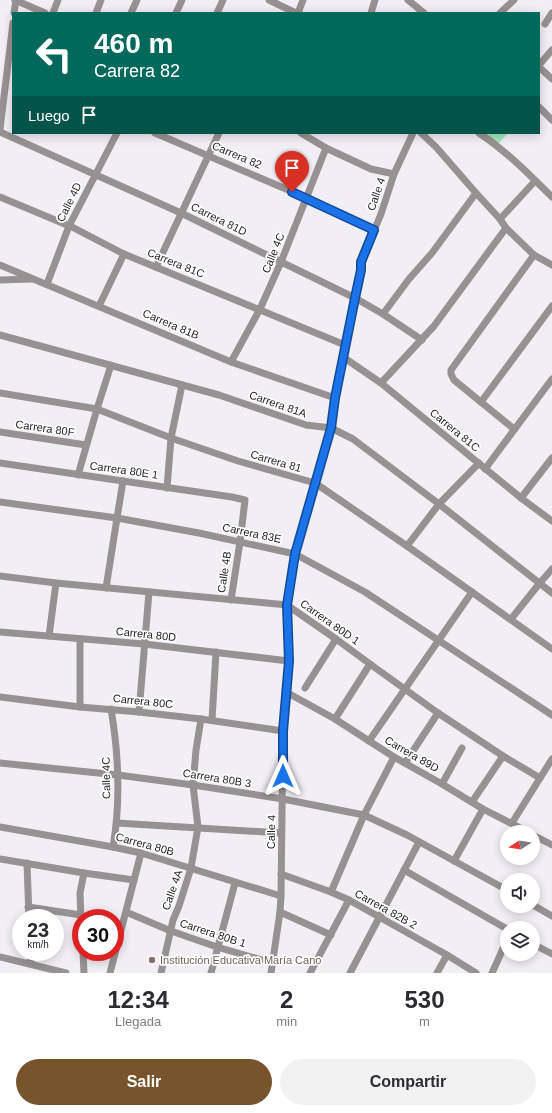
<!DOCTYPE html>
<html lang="es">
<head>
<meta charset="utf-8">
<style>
	:root { --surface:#fff; --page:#f2f2f3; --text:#2b2b33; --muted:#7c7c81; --accent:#77542c }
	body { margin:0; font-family:Helvetica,sans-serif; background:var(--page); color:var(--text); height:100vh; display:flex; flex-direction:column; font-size:15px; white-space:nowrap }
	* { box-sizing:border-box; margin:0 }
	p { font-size:13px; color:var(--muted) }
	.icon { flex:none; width:22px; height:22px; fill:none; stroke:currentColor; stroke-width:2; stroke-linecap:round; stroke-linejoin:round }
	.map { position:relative; height:973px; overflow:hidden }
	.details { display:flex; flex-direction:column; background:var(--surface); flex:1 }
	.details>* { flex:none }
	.hud { position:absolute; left:12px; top:12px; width:528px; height:122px; border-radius:0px; box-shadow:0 2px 10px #0003; background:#00695c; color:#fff; overflow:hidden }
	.needle { width:26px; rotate:258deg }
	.fabs { position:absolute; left:500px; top:825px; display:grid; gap:8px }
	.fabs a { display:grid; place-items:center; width:40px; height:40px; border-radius:50%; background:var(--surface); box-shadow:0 2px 10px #0003; font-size:20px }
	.speed { position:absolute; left:12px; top:909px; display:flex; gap:8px; font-size:20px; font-weight:700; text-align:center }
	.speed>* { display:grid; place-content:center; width:52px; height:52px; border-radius:50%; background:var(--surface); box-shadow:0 2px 10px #0003; line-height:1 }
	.speed small { font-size:10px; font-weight:400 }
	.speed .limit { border:6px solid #d22; background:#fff; color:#111 }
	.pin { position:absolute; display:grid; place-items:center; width:34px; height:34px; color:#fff; margin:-41px -17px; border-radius:50% 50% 50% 0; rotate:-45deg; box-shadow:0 0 4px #0007 }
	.pin .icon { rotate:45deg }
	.me { position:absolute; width:44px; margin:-22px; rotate:0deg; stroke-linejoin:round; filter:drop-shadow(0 0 3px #0008) }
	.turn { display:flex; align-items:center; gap:14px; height:84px; padding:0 16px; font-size:18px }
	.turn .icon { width:52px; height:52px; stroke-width:2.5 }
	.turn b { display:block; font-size:28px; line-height:34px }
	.then { display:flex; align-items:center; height:38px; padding:0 16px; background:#0003; gap:8px; font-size:15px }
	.eta { display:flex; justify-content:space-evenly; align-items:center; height:68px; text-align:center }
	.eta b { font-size:24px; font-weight:800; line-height:28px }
	.primary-button { display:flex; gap:8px; margin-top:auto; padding:8px 16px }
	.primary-button a { flex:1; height:46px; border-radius:24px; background:var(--accent); color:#fff; font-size:16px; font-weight:800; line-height:46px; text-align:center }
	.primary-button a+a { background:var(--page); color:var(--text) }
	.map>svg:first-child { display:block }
</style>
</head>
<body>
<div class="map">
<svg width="552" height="973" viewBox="0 0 552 973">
	<rect width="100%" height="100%" fill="#f2eef6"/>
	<path fill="#a1e7b8" d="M 490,133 L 508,133 L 498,144 L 488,136 Z"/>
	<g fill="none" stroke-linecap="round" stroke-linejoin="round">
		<g stroke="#979291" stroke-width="7">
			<path d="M 15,0 L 45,13"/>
			<path d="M 269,0 L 296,13"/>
			<path d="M 408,0 L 424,13"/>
			<path d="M 14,13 L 16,0"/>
			<path d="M 53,13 L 58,0"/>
			<path d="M 96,13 L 101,0"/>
			<path d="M 131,13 L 137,0"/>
			<path d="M 176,13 L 182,0"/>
			<path d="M 217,13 L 223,0"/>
			<path d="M 298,13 L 303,0"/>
			<path d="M 371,13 L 375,0"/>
			<path d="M 500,13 L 514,0"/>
			<path d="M 545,24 L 552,13"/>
			<path d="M 539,65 L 552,50"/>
			<path d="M 539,67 L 552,79"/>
			<path d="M 539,107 L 552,120"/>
			<path d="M 0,129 L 13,23"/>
			<path d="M 0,132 L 181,213 L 355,298 L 383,314 L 422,340"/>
			<path d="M 155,133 L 307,198 L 374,230"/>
			<path d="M 301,133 L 326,148 L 371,169 L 394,174"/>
			<path d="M 421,133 L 436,147 L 476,193 L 500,219 L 506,228 L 534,255 L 552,265"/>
			<path d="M 479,133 C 506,151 529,174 552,197"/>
			<path d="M 0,197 L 72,227 L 124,254 L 345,345"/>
			<path d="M 500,219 L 535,181"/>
			<path d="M 0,265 L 231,362 L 335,398"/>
			<path d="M 156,267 L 219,133"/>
			<path d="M 0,280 L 32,279"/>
			<path d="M 47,284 L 69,226 L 117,133"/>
			<path d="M 99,306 L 124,254"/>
			<path d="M 383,314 L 409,279 L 432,253 L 476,193"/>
			<path d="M 0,335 L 219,395 L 306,425 L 331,428 L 353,439 L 439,504 L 552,593"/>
			<path d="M 343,357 L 381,383 L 521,498 L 552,521"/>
			<path d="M 231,362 L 260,309 L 281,262 L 326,148"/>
			<path d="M 381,383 L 434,326 L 506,228"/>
			<path d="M 0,393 L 97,409 L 171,438 L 238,461 L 315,483 L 407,546 L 552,649"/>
			<path d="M 481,402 L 552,306"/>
			<path d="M 514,429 L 454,380 L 451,374 L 451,370 L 534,255"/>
			<path d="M 0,432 L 86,445"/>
			<path d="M 0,463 L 232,497 L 245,500 L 240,542 L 231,600"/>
			<path d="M 485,469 L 552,379"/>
			<path d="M 78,475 L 97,409 L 111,365"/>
			<path d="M 167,488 L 171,438 L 182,385"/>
			<path d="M 521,498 L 552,458"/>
			<path d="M 0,502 L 117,518 L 199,533 L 295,554 L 365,592 L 552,715"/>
			<path d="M 407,546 L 439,504 L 479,463"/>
			<path d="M 0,576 L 56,583 L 287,605 L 336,639 L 370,664 L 438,713 L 503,756 L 540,778"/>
			<path d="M 106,588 L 117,518 L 123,481"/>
			<path d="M 511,619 L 539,584 L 552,569"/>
			<path d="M 0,632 L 144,644 L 289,661"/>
			<path d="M 49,636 L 56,583"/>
			<path d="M 305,688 L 336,639"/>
			<path d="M 286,692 L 335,719 L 394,757 L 442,784 L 483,809 L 528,832"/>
			<path d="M 0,697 L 80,707 L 139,712 L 201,719 L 283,731"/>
			<path d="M 80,707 L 80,639"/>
			<path d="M 111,709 C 119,756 121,800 113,847"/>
			<path d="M 139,712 L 149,592"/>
			<path d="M 335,719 L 370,664"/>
			<path d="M 212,720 L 216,652"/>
			<path d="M 369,741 C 403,691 438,642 472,592"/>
			<path d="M 0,763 L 118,775 L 193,785 L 283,799 L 364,815 L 407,835 L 507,890"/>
			<path d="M 405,763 L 438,713"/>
			<path d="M 442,784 L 462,748"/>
			<path d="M 472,802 L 503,756"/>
			<path d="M 117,823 L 281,833"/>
			<path d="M 512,823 L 552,759"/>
			<path d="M 0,827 L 113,847 L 141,853 L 281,896"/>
			<path d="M 533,835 L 552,845"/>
			<path d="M 0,859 L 84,873 L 134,880"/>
			<path d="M 454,861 L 483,809"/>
			<path d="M 27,863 L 29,918"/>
			<path d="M 404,870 L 507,929"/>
			<path d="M 281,874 L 331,892 L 349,900 L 447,955 L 476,973"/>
			<path d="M 331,892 L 364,815 L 394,757"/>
			<path d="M 533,905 L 552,916"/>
			<path d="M 28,907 L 81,915"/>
			<path d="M 126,912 L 171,931 L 217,947 L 272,963"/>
			<path d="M 280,912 L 331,935"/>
			<path d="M 81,918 L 80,893 L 84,873"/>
			<path d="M 533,944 L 552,954"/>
			<path d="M 30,952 L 31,964"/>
			<path d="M 83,952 L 84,973"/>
			<path d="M 0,957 L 66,973"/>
			<path d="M 110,973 L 141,853"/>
			<path d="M 161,973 L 173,920 L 179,906 L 191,868 L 198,827 L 193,785 L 196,750 L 201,719"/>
			<path d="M 211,973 L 235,883"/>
			<path d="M 271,973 L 280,912 L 281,896 L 283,731 L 289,661 L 287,605 L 295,554 L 331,428 L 335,398 L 355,298 L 361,270 L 361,262 L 381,214 L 394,174 L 413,133"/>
			<path d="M 310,973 L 349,900"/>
			<path d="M 350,973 L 419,842"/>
			<path d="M 437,973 L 447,955"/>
			<path d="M 492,973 L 507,940"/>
		</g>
	</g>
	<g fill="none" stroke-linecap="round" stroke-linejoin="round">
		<defs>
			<path id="route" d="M 283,776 L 283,731 L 289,661 L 287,605 L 295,554 L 331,428 L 335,398 L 355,298 L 361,270 L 361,262 L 374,230 L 292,192"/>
		</defs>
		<use href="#route" stroke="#114b97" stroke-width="10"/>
		<use href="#route" stroke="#1a73e8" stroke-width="7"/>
	</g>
	<circle fill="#8d6e63" stroke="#fff" stroke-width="1.5" cx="152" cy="960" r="4"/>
	<g text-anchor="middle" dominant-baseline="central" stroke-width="3.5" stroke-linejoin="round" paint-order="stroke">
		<g font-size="11" fill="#242326" stroke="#fff">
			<text transform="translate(237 155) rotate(23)">Carrera 82</text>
			<text transform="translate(376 194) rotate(-71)">Calle 4</text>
			<text transform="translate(69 202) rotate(-64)">Calle 4D</text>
			<text transform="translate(219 219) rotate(26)">Carrera 81D</text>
			<text transform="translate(273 253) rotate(-68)">Calle 4C</text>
			<text transform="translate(176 263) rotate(22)">Carrera 81C</text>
			<text transform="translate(171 324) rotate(23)">Carrera 81B</text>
			<text transform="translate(278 404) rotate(19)">Carrera 81A</text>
			<text transform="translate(45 428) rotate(8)">Carrera 80F</text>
			<text transform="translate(455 430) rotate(39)">Carrera 81C</text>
			<text transform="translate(276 461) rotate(16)">Carrera 81</text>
			<text transform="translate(124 470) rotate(8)">Carrera 80E 1</text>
			<text transform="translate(252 533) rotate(12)">Carrera 83E</text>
			<text transform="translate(224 572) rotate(-81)">Calle 4B</text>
			<text transform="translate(330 622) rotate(35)">Carrera 80D 1</text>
			<text transform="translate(146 634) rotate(6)">Carrera 80D</text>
			<text transform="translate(143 701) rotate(6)">Carrera 80C</text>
			<text transform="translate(412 754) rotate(30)">Carrera 89D</text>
			<text transform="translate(106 778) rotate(-91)">Calle 4C</text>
			<text transform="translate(217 778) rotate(9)">Carrera 80B 3</text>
			<text transform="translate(271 832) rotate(-89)">Calle 4</text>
			<text transform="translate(145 844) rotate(15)">Carrera 80B</text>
			<text transform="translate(172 890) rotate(-71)">Calle 4A</text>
			<text transform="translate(386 909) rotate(29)">Carrera 82B 2</text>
			<text transform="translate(213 933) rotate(18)">Carrera 80B 1</text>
		</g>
		<g font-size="11" fill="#785e54" stroke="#fff" text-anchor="start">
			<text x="160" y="960">Institución Educativa María Cano</text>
		</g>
	</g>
</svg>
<div class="fabs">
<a><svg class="needle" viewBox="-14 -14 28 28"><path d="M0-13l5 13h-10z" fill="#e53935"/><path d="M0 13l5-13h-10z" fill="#7c7c81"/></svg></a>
<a><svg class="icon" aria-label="sound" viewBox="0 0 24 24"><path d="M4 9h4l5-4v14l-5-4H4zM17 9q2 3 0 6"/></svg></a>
<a><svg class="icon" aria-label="layers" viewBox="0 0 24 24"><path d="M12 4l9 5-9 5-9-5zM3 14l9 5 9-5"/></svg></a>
</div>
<div class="speed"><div>23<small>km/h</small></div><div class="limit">30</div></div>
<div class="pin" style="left:292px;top:192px;background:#d93025"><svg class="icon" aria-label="arrive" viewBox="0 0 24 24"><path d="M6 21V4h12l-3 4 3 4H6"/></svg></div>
<svg class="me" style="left:283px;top:776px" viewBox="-20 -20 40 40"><path d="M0-17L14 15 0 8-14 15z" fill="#1a73e8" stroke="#fff" stroke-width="4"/></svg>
<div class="hud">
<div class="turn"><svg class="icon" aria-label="left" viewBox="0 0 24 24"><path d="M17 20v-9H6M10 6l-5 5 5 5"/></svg><div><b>460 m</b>Carrera 82</div></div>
<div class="then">Luego<svg class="icon" aria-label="arrive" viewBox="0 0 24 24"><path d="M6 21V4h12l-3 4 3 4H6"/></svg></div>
</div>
</div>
<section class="details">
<div class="eta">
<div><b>12:34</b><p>Llegada</p></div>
<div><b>2</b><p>min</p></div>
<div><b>530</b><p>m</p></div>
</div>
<div class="primary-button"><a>Salir</a><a>Compartir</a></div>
</section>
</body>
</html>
